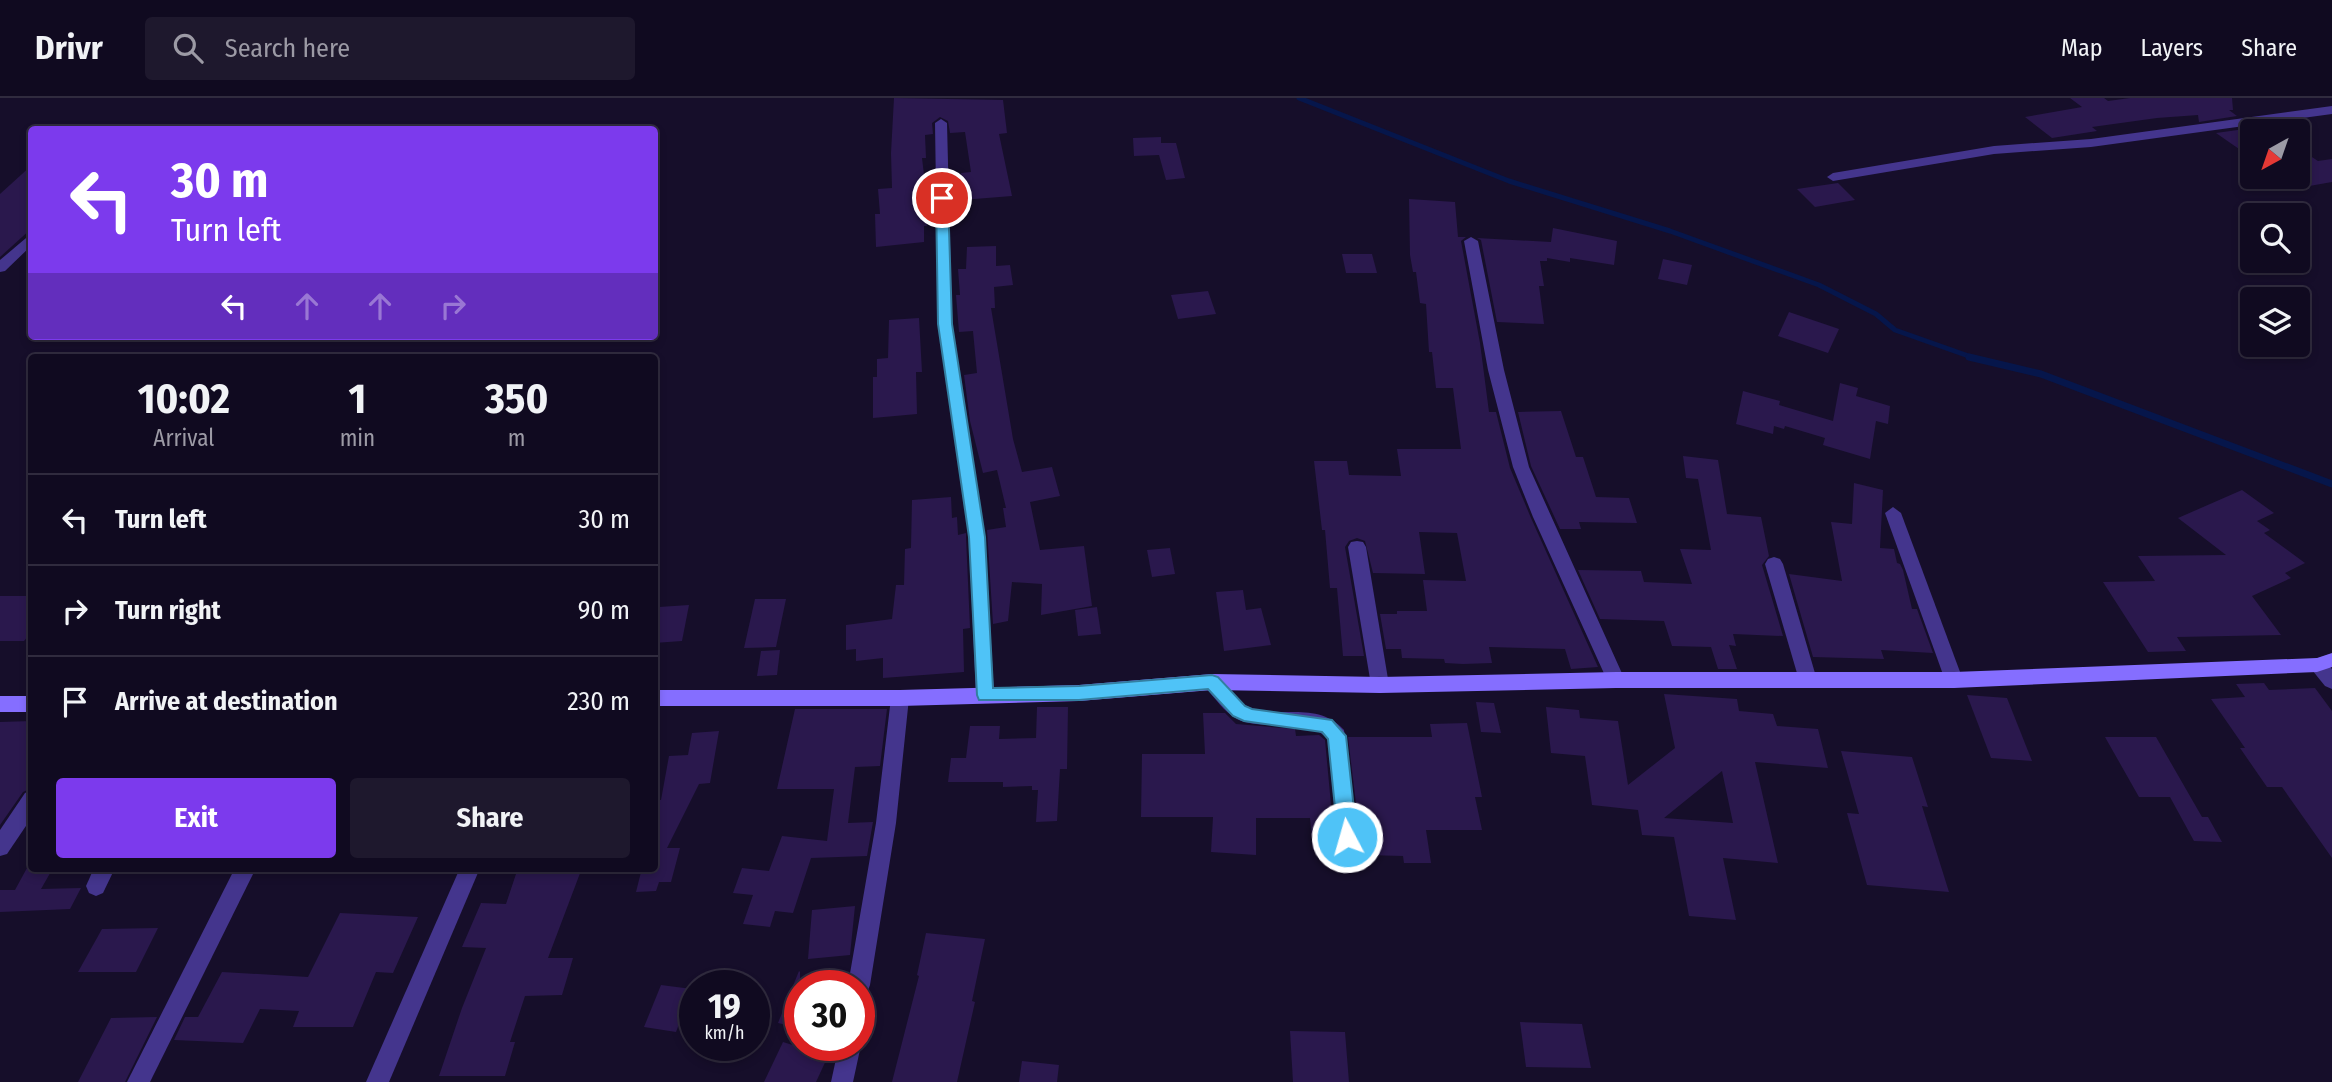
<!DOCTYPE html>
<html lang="en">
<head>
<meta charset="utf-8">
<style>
	:root { --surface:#100a20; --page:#1e182d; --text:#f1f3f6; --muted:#9c9aa5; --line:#302b3e; --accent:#7c3aed }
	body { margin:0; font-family:"Fira Sans Condensed",sans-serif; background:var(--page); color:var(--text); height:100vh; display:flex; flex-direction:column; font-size:26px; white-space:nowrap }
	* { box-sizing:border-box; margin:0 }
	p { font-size:23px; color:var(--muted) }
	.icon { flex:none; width:38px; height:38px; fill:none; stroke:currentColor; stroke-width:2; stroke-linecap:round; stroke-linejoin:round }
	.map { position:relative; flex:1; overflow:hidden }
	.drawer { position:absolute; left:28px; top:256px; width:630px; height:518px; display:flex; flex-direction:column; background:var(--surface); border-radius:7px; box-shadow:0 4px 10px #0003,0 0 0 2px var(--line) }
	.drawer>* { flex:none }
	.banner { position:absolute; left:28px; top:28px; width:630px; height:214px; border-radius:7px; box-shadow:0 4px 10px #0003,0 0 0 2px var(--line); background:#7c3aed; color:#fff; overflow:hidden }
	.needle { width:46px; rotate:220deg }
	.tools { position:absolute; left:2240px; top:21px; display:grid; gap:14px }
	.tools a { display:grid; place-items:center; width:70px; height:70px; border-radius:7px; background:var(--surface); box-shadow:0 4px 10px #0003,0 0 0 2px var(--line); font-size:35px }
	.speed { position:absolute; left:679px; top:872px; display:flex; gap:14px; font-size:35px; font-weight:700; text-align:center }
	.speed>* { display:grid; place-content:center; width:91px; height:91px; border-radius:50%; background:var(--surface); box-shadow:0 4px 10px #0003,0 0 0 2px var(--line); line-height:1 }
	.speed small { font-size:18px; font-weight:400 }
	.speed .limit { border:10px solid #d22; background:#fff; color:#111 }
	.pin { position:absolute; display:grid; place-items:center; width:60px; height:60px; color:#fff; margin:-30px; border:4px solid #fff; border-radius:50%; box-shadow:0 2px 7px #0007 }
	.me { position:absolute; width:77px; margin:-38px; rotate:354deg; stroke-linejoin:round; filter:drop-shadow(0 0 5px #0008) }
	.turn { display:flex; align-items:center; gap:24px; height:147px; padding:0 28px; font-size:32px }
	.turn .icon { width:91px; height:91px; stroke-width:2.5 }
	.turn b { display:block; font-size:49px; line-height:60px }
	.lanes { display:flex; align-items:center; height:66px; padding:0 28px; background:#0003; justify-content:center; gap:35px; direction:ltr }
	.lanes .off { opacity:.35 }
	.eta { display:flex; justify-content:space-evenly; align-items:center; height:119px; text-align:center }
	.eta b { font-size:42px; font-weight:700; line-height:49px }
	.action { display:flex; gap:14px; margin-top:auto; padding:14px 28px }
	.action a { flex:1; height:80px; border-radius:7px; background:var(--accent); color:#fff; font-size:28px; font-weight:700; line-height:80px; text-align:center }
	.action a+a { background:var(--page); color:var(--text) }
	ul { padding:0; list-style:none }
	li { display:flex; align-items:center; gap:21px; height:91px; padding:0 28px; border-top:2px solid var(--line) }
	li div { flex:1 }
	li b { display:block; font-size:26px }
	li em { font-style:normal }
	header { display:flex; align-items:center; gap:42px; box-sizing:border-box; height:98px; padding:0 35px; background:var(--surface); border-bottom:2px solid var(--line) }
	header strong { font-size:33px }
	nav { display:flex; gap:38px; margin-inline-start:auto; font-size:24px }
	.search { width:490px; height:63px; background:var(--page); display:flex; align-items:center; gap:18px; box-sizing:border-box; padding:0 24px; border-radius:7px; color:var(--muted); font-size:26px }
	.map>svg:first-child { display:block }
</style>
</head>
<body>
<header>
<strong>Drivr</strong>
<div class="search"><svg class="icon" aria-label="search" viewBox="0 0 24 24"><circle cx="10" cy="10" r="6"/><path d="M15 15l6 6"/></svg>Search here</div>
<nav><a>Map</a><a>Layers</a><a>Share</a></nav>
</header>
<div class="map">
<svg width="2332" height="984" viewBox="0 0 2332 984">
	<rect width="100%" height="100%" fill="#160e2a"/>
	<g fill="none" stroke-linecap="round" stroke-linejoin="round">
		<path stroke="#06164b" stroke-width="5" d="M 1299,0 L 1509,83 L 1670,133 L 1819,187 L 1876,216 L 1895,232 L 1977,261"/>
		<path stroke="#06164b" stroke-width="7" d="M 1969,259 L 2041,276 L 2332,386"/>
	</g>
	<g fill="#2a184d" fill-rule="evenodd">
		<path d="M 894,0 L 1003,2 L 1007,35 L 999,36 L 1012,98 L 962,102 L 961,75 L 971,74 L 965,34 L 950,35 L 948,23 L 940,19 L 932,25 L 933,36 L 925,37 L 926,60 L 922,60 L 928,110 L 925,111 L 927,128 L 924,128 L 924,144 L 876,149 L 875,116 L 880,116 L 878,91 L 892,90 L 891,55 Z"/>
		<path d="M 2070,0 L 2104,0 L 2108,3 L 2130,0 L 2232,0 L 2233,12 L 2229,12 L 2237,18 L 2199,24 L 2198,17 L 2157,20 L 2092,29 L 2097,33 L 2052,40 L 2025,19 L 2082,9 Z"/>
		<path d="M 2252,30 L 2252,60 L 2216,35 Z"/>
		<path d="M 1161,39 L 1161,45 L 1176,45 L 1185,80 L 1166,82 L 1159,57 L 1134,58 L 1133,40 Z"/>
		<path d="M 2298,50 L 2318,63 L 2332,61 L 2332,84 L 2298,90 Z"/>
		<path d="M 32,67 L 32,130 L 0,159 L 0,96 Z"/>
		<path d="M 1838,85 L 1855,102 L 1815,109 L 1797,91 Z"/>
		<path d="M 1409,101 L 1455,104 L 1458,139 L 1466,139 L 1461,143 L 1480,245 L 1489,314 L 1496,314 L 1510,370 L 1531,420 L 1598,569 L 1571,571 L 1565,551 L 1489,549 L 1492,565 L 1463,566 L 1445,565 L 1444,561 L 1402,560 L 1401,551 L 1386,551 L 1380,516 L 1397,516 L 1397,513 L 1427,513 L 1423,482 L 1466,483 L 1457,435 L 1419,434 L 1425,476 L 1373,475 L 1365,443 L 1357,440 L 1349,443 L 1345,449 L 1364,558 L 1343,558 L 1337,490 L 1330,490 L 1325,432 L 1322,432 L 1314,363 L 1347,363 L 1349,377 L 1401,378 L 1397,351 L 1461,351 L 1453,290 L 1436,290 L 1432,254 L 1429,254 L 1426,206 L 1420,205 L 1416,174 L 1413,174 L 1410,157 Z"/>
		<path d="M 1553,130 L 1617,143 L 1614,167 L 1570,160 L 1570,164 L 1547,160 L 1547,163 L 1540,163 L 1544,188 L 1539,188 L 1544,226 L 1497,224 L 1481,142 L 1477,140 L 1551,144 Z"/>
		<path d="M 996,148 L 996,168 L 1010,167 L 1013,187 L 994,189 L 995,210 L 991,210 L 1013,341 L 1022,374 L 1052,369 L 1060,398 L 1030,404 L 1040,452 L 1084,448 L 1092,508 L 1041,517 L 1042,486 L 1012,484 L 1008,523 L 993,526 L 987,432 L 1006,429 L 1003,410 L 1006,410 L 997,372 L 983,375 L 970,323 L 964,277 L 977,275 L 973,233 L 959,234 L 956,197 L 960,197 L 958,171 L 966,171 L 967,149 Z"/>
		<path d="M 1342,156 L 1372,156 L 1377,175 L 1346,175 Z"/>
		<path d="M 1663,161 L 1692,167 L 1687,187 L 1658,181 Z"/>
		<path d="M 1208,193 L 1216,216 L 1178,221 L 1171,197 Z"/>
		<path d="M 1789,214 L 1839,231 L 1828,255 L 1778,238 Z"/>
		<path d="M 919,220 L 922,274 L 916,274 L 917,316 L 873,320 L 873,279 L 877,279 L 877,261 L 888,260 L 889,222 Z"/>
		<path d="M 1840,285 L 1858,290 L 1856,298 L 1890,308 L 1888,326 L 1876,323 L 1870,361 L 1823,347 L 1825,340 L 1785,328 L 1784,331 L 1774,328 L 1773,336 L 1736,326 L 1743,293 L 1780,303 L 1779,307 L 1833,323 Z"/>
		<path d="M 1561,313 L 1576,359 L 1583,359 L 1596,399 L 1629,400 L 1637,425 L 1579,424 L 1581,431 L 1560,431 L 1531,368 L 1518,314 Z"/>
		<path d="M 1683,358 L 1718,362 L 1727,416 L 1761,419 L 1769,458 L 1762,467 L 1783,538 L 1733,536 L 1736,548 L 1729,547 L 1737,571 L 1718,571 L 1711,549 L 1672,548 L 1664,523 L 1600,521 L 1578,472 L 1641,473 L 1644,484 L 1692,486 L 1680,451 L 1711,452 L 1698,381 L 1686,380 Z"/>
		<path d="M 1854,385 L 1883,392 L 1880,450 L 1894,451 L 1897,465 L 1900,466 L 1903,472 L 1912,511 L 1917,511 L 1933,555 L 1881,552 L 1884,561 L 1813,559 L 1789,476 L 1842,483 L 1831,424 L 1852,426 Z"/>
		<path d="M 2242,392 L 2274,415 L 2257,423 L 2270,432 L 2264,435 L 2305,465 L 2285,475 L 2291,480 L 2252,498 L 2281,537 L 2177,539 L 2186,553 L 2148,554 L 2103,484 L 2155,483 L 2138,458 L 2226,457 L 2178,420 Z"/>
		<path d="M 951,399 L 952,420 L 957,419 L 958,437 L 966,435 L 966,439 L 970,530 L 963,531 L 964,574 L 883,580 L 883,560 L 856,563 L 856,551 L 846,552 L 846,527 L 892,521 L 896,487 L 904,487 L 905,451 L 911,450 L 912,402 Z"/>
		<path d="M 1170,450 L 1175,476 L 1152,479 L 1147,452 Z"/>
		<path d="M 1243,492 L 1246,512 L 1261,510 L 1271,547 L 1224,553 L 1216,494 Z"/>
		<path d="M 0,498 L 32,498 L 32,533 L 24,543 L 0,543 Z"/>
		<path d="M 755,501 L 786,501 L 776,549 L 744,550 Z"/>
		<path d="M 689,507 L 682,543 L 654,545 L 659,509 Z"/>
		<path d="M 1097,509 L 1101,536 L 1078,538 L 1075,512 Z"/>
		<path d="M 780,552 L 777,577 L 757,578 L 761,553 Z"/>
		<path d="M 2264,585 L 2269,592 L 2315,590 L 2332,613 L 2332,760 L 2282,689 L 2267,689 L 2240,650 L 2245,650 L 2211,601 L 2245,599 L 2236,586 Z"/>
		<path d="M 1664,596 L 1737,601 L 1739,613 L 1773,616 L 1777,628 L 1818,631 L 1828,670 L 1755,664 L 1778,765 L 1723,760 L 1736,822 L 1689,818 L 1674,739 L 1642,737 L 1638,712 L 1592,707 L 1585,658 L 1551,655 L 1546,609 L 1579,612 L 1580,620 L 1618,623 L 1628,687 L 1675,650 ZM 1722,673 L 1733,725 L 1664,720 Z"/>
		<path d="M 1967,597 L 2007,600 L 2032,663 L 1991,660 Z"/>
		<path d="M 1476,604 L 1494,605 L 1501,635 L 1481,634 Z"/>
		<path d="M 1037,609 L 1068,609 L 1067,671 L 1060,671 L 1057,723 L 1036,724 L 1038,692 L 1032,692 L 1032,688 L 1003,689 L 1003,684 L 948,684 L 951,660 L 966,660 L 970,628 L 1000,628 L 999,641 L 1036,640 Z"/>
		<path d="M 795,611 L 887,611 L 880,668 L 855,669 L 848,725 L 873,724 L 867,758 L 811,760 L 793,815 L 775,813 L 770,829 L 743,826 L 753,797 L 733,795 L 742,770 L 769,773 L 782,738 L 827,743 L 834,691 L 777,691 Z"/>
		<path d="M 1203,615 L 1225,615 L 1236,626 L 1295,631 L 1296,638 L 1319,637 L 1325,642 L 1334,739 L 1338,746 L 1346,750 L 1355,747 L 1360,739 L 1348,639 L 1432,639 L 1430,626 L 1467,625 L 1482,699 L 1475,699 L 1482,732 L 1426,732 L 1431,765 L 1404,765 L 1403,758 L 1365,757 L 1364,752 L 1313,752 L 1310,720 L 1256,720 L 1256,757 L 1211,754 L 1213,719 L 1141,719 L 1142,656 L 1205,656 Z"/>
		<path d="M 32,623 L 32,690 L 23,694 L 0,727 L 0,624 Z"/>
		<path d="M 719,633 L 710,685 L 699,686 L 667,750 L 680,750 L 671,784 L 659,784 L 656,793 L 636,794 L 642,770 L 654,770 L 654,701 L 661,702 L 669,658 L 688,657 L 692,635 Z"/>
		<path d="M 2105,639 L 2156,639 L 2202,719 L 2208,719 L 2222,744 L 2194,743 L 2170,699 L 2139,699 Z"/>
		<path d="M 1841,653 L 1912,659 L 1928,709 L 1922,708 L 1949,794 L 1867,787 L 1847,715 L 1859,716 Z"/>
		<path d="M 27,770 L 53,770 L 41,791 L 81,790 L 70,811 L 0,814 L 0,792 L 15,792 Z"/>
		<path d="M 518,770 L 582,770 L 548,860 L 573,860 L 562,897 L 525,898 L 510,944 L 515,944 L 505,978 L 439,978 L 462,910 L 486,850 L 462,849 L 481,805 L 506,806 Z"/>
		<path d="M 855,808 L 850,857 L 808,861 L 812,812 Z"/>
		<path d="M 340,815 L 418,819 L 393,875 L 376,874 L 353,929 L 293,929 L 299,913 L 260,911 L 243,945 L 174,942 L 185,919 L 198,919 L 222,874 L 308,879 Z"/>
		<path d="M 158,830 L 136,874 L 78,874 L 102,831 Z"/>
		<path d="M 926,835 L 985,841 L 972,903 L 975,904 L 957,984 L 892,984 L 919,878 L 917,877 Z"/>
		<path d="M 799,873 L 800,874 L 800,930 L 778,925 Z"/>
		<path d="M 661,887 L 692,891 L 676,934 L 644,929 Z"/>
		<path d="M 157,919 L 125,984 L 78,984 L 111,920 Z"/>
		<path d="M 1520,924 L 1582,926 L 1591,970 L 1526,969 Z"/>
		<path d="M 1290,933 L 1345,934 L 1349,984 L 1293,984 Z"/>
		<path d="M 783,944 L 828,958 L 816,984 L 764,984 Z"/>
		<path d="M 1022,963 L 1059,967 L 1057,984 L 1019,984 Z"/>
	</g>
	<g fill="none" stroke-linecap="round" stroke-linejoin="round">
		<g fill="#44358d" fill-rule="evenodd">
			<path d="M 2332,8 L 2332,16 L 2091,49 L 1994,56 L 1833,83 L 1827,79 L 1833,75 L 1994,48 L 2091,41 Z"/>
			<path d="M 941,21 L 947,25 L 952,226 L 985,439 L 994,597 L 992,602 L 985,605 L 978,602 L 976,597 L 969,439 L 938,226 L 935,25 Z"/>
			<path d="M 32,135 L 32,147 L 5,173 L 0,174 L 0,162 Z"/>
			<path d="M 1471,139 L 1478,143 L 1504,272 L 1529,369 L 1625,582 L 1623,587 L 1616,590 L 1609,587 L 1607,582 L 1533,419 L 1513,369 L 1488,272 L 1464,143 Z"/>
			<path d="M 1893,409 L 1901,415 L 1963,582 L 1961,587 L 1954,590 L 1947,587 L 1945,582 L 1885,415 Z"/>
			<path d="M 1357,443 L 1363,444 L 1366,449 L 1389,587 L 1387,592 L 1380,595 L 1373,592 L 1371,587 L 1348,449 L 1351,444 Z"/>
			<path d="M 1774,459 L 1780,461 L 1783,466 L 1817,582 L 1815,587 L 1808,590 L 1801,587 L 1799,582 L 1765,466 L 1768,461 Z"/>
			<path d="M 2317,560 L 2323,562 L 2332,571 L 2332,591 L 2325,588 L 2308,567 L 2311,562 Z"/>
			<path d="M 1212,576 C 1228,582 1233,602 1249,609 C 1280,622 1316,602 1344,632 L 1357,739 L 1354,745 L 1347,748 L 1340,745 L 1337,739 L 1328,641 C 1307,618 1264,634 1237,621 C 1224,614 1215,600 1205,589 L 1203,584 L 1205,579 Z"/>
			<path d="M 900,592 L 907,595 L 909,600 L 896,725 L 870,887 L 867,895 L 859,898 L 859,887 L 848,887 L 876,725 L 891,600 L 893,595 Z"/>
			<path d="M 32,692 L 32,719 L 7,756 L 0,758 L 0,732 L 25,695 Z"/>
			<path d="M 94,770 L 115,770 L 103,795 L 96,798 L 89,795 L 86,788 Z"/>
			<path d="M 235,770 L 256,770 L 150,984 L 127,984 Z"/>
			<path d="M 460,770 L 480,770 L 389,984 L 366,984 Z"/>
			<path d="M 859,942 L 861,947 L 853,984 L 831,984 L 839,947 L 859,947 Z"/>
		</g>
		<g fill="#856eff" fill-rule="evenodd">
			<path d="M 2332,555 L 2332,569 L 2317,574 L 1954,590 L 1616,590 L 1380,595 L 1212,592 L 1079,603 L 900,608 L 654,608 L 654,592 L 900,592 L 1079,587 L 1212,576 L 1380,579 L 1616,574 L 1954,574 L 2317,560 Z"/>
			<rect x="0" y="598" width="32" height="16"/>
		</g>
	</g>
	<path fill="#4fc3f7" stroke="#337fa1" stroke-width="2" d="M 942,97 L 948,100 L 952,226 L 985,439 L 993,590 L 1079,588 L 1212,577 L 1218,579 L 1245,608 L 1252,611 L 1332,622 L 1346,638 L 1357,739 L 1354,745 L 1347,747 L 1341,745 L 1338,739 L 1328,641 L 1322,634 L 1244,623 L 1233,618 L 1208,591 L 1079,602 L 979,602 L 977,597 L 969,439 L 938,226 L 936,100 Z"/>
</svg>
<div class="tools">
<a><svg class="needle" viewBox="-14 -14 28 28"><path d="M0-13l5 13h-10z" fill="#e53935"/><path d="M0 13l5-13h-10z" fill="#9c9aa5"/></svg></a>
<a><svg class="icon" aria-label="search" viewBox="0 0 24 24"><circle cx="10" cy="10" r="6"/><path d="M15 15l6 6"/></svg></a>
<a><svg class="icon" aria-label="layers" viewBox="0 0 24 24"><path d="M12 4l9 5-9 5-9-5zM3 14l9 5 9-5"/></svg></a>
</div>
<div class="speed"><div>19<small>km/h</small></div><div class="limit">30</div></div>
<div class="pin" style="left:942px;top:100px;background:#d93025"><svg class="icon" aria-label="arrive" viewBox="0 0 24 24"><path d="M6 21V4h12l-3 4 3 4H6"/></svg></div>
<svg class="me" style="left:1347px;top:739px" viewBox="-20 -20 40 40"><circle r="17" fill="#4fc3f7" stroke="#fff" stroke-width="3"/><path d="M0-11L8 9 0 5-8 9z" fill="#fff"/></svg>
<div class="banner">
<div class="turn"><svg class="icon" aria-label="left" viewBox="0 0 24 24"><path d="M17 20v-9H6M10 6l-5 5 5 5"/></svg><div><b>30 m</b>Turn left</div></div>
<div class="lanes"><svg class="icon" aria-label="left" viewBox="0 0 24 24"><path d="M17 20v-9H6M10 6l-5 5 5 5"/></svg><svg class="icon off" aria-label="ahead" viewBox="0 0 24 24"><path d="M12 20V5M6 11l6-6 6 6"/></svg><svg class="icon off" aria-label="ahead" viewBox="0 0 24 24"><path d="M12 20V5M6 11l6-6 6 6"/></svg><svg class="icon off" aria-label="right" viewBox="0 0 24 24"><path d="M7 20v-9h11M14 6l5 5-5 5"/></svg></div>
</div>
<section class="drawer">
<div class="eta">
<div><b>10:02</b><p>Arrival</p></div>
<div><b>1</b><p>min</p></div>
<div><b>350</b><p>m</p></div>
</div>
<ul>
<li><svg class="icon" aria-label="left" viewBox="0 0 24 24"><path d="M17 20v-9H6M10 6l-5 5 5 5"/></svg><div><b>Turn left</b></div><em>30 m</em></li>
<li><svg class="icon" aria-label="right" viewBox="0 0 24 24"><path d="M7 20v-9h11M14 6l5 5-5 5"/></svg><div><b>Turn right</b></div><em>90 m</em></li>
<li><svg class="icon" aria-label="arrive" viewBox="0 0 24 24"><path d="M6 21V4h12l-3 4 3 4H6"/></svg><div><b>Arrive at destination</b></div><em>230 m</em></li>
</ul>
<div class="action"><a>Exit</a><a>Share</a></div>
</section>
</div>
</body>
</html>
